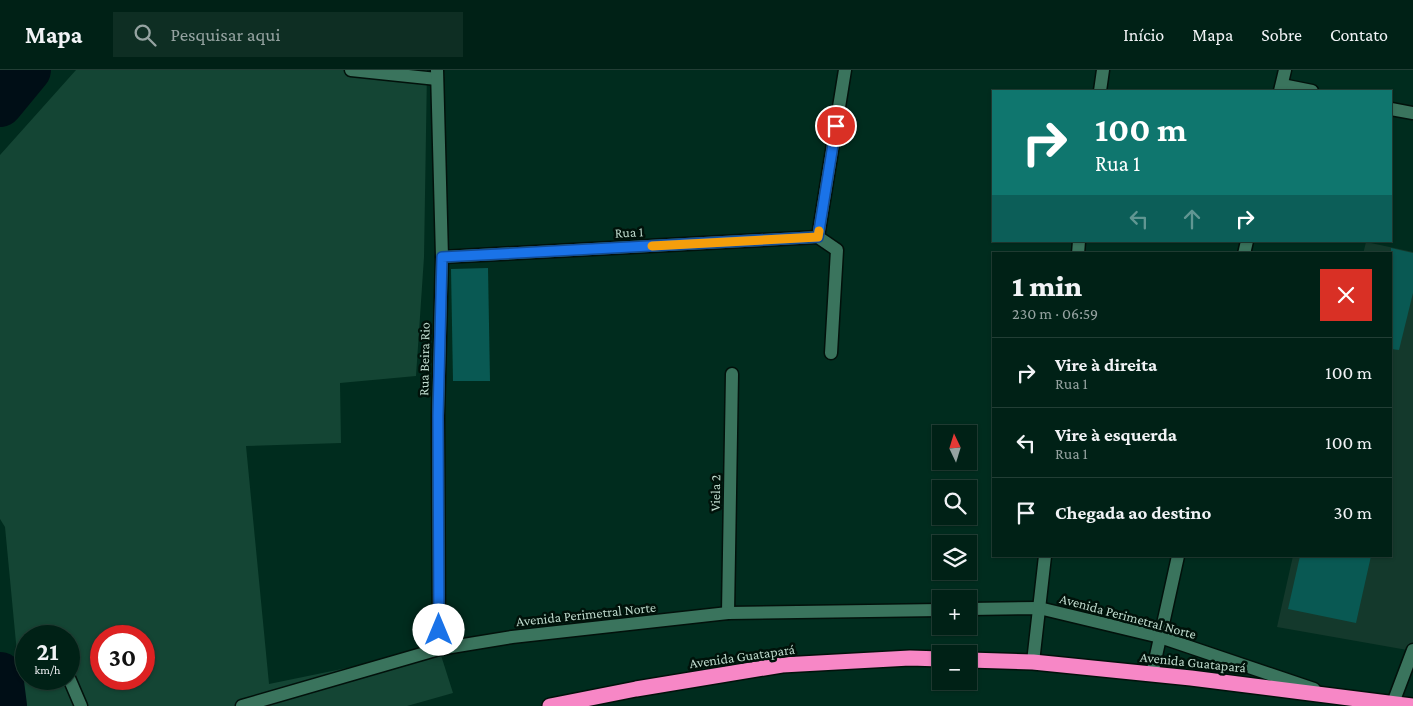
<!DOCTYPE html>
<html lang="pt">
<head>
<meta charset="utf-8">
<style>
	:root { --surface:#002116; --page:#0e2e23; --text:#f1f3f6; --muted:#95a3a1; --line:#223e35 }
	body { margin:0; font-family:"Crimson Pro",serif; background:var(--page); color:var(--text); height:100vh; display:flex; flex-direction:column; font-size:19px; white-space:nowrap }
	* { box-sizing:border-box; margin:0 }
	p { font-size:16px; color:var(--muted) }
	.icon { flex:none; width:28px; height:28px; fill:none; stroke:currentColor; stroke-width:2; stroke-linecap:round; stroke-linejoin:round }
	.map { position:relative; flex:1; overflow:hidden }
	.details { position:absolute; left:992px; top:182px; width:400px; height:305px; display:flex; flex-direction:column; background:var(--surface); border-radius:0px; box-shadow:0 1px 4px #0004,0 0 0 1px var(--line) }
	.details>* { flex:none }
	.hud { position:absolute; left:992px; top:20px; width:400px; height:152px; border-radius:0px; box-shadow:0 1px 4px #0004,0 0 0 1px var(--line); background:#0f766e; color:#fff; overflow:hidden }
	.needle { width:32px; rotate:356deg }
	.controls { position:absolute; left:932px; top:355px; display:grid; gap:10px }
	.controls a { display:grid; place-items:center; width:45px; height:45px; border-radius:0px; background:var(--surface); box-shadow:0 1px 4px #0004,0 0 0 1px var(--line); font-size:25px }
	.speed { position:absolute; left:15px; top:555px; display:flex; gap:10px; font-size:25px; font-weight:700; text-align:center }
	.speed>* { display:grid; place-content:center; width:65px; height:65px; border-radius:50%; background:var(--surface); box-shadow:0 1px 4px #0004,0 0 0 1px var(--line); line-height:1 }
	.speed small { font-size:12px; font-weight:400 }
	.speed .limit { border:8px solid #d22; background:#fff; color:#111 }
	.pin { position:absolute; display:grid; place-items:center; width:42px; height:42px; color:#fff; margin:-21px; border:2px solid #fff; border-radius:50%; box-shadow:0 1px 5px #0007 }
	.me { position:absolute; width:55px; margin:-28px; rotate:0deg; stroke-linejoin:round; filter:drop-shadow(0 0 4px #0008) }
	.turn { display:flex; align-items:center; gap:18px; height:105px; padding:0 20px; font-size:22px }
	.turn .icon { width:65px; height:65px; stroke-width:2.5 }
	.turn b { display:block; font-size:35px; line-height:42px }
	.lanes { display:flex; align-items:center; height:48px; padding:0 20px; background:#0003; justify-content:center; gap:25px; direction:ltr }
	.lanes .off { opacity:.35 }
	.round { display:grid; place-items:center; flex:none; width:52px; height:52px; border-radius:0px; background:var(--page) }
	.summary { display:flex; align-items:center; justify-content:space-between; height:85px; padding:0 20px }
	h1 { font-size:30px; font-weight:800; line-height:38px }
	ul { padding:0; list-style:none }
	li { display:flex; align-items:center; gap:15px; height:70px; padding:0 20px; border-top:1px solid var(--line) }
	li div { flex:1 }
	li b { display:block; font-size:19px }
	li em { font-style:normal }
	header { display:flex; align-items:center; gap:30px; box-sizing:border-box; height:70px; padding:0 25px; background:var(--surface); border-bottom:1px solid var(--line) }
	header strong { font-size:24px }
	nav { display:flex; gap:28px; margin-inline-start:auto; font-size:18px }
	.search { width:350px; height:45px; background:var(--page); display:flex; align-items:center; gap:12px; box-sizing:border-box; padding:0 18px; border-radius:0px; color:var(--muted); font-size:19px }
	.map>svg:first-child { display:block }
</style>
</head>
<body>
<header>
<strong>Mapa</strong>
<div class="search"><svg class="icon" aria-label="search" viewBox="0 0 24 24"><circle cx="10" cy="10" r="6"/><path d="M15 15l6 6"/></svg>Pesquisar aqui</div>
<nav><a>Início</a><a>Mapa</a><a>Sobre</a><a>Contato</a></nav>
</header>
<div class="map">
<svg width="1413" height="636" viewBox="0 0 1413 636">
	<rect width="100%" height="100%" fill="#002c1e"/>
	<path fill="#14392c" d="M 1366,172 L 1413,182 L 1413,581 L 1277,557 L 1293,486 L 1391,486 L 1391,184 L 1363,184 Z"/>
	<g fill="#144534" fill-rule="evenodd">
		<path d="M 0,0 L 28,0 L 0,34 Z"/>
		<path d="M 76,0 L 427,0 L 424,187 L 416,306 L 340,313 L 341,373 L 246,376 L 269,614 L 439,579 L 453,623 L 407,636 L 22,636 L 5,457 L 0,449 L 0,85 ZM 26,566 L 69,566 L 69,609 L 26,609 ZM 101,566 L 144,566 L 144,609 L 101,609 Z"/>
	</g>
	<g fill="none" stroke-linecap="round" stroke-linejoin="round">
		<g stroke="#000e16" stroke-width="46">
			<path d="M 0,34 L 28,0"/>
			<path d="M 0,605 L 4,636"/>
		</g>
	</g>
	<g fill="#095953">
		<path d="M 1391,178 L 1413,183 L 1413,223 L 1399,280 L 1391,279 Z"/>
		<path d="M 488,198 L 490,311 L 453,311 L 451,199 Z"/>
		<path d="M 1300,486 L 1371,486 L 1356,553 L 1288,539 Z"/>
	</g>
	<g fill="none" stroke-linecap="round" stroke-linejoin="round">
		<defs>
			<g id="minor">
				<path d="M 351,0 L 437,9"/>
				<path d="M 437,0 L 442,187 L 438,346 L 439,579"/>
				<path d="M 1282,15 L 1312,21"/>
				<path d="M 1100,21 L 1103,0"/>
				<path d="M 1280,21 L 1285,0"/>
				<path d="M 1391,39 L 1413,43"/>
				<path d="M 1078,184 L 1079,171"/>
				<path d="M 1244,184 L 1247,171"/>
				<path d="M 442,187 L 818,167"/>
				<path d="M 831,283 L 837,180 L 818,167 L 845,0"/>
				<path d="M 969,539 L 1039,538 L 1160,567 L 1314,619"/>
				<path d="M 728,543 L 732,304"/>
				<path d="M 1033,592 L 1045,486"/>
				<path d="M 1152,604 L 1178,486"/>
				<path d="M 69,608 L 81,636"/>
				<path d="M 1393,633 L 1413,580"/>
				<path d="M 242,636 L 439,579 L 512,567 L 728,543 L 941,540"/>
			</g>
			<g id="highway">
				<path d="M 969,590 L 1033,592 L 1191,608 L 1412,636"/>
				<path d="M 550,636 L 636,619 L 782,595 L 910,588 L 941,589"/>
			</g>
		</defs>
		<use href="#minor" stroke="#02110b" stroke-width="15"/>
		<use href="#highway" stroke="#02110b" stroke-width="18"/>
		<use href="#minor" stroke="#3a745d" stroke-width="12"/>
		<use href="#highway" stroke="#f787c6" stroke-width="15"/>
	</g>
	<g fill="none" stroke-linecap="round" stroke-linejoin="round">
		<defs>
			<path id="route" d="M 439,560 L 438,346 L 442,187 L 818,167 L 836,56"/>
		</defs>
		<use href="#route" stroke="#114b97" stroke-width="12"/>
		<use href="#route" stroke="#1a73e8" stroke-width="9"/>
		<path stroke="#f59e0b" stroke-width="9" d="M 652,176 L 818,167 L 819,161"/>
	</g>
	<g text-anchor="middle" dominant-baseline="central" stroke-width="5" stroke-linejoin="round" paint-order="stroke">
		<g font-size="14" fill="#bdd9cc" stroke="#00120a">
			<text transform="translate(629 162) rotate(-3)">Rua 1</text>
			<text transform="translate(424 289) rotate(-89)">Rua Beira Rio</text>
			<text transform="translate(715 423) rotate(-89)">Viela 2</text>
			<text transform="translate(586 544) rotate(-6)">Avenida Perimetral Norte</text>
			<text transform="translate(1128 546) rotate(15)">Avenida Perimetral Norte</text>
			<text transform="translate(742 586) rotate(-8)">Avenida Guatapará</text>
			<text transform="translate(1193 592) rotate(6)">Avenida Guatapará</text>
		</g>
	</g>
</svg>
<div class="controls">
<a><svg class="needle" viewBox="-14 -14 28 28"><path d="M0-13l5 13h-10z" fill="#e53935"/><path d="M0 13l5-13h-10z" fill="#95a3a1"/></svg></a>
<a><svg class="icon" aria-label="search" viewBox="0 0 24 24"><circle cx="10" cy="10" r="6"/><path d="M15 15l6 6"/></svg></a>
<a><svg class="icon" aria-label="layers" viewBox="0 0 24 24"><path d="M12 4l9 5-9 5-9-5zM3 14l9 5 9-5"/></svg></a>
<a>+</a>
<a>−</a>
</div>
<div class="speed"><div>21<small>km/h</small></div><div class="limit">30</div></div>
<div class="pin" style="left:836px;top:56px;background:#d93025"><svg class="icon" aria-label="arrive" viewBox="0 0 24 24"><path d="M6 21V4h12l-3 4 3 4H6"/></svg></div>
<svg class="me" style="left:439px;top:560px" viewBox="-20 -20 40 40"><circle r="19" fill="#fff"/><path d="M0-13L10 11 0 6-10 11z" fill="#1a73e8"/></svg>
<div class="hud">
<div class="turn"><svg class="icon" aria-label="right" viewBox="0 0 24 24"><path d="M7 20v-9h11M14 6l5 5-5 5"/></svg><div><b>100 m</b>Rua 1</div></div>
<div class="lanes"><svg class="icon off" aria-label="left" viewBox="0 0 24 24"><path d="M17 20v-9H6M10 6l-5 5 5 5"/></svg><svg class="icon off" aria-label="ahead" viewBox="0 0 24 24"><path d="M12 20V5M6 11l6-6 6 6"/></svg><svg class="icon" aria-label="right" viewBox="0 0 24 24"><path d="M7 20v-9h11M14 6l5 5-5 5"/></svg></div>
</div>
<section class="details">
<div class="summary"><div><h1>1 min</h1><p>230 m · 06:59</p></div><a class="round" style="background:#d93025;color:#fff"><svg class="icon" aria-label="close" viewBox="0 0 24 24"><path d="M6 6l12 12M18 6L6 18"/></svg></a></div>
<ul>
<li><svg class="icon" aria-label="right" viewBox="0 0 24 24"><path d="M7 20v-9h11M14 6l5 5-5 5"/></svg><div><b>Vire à direita</b><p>Rua 1</p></div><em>100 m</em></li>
<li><svg class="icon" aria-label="left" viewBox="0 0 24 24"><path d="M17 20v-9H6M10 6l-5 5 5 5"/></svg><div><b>Vire à esquerda</b><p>Rua 1</p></div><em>100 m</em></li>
<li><svg class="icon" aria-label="arrive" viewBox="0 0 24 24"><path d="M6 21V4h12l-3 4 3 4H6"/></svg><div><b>Chegada ao destino</b></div><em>30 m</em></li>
</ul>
</section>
</div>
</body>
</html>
